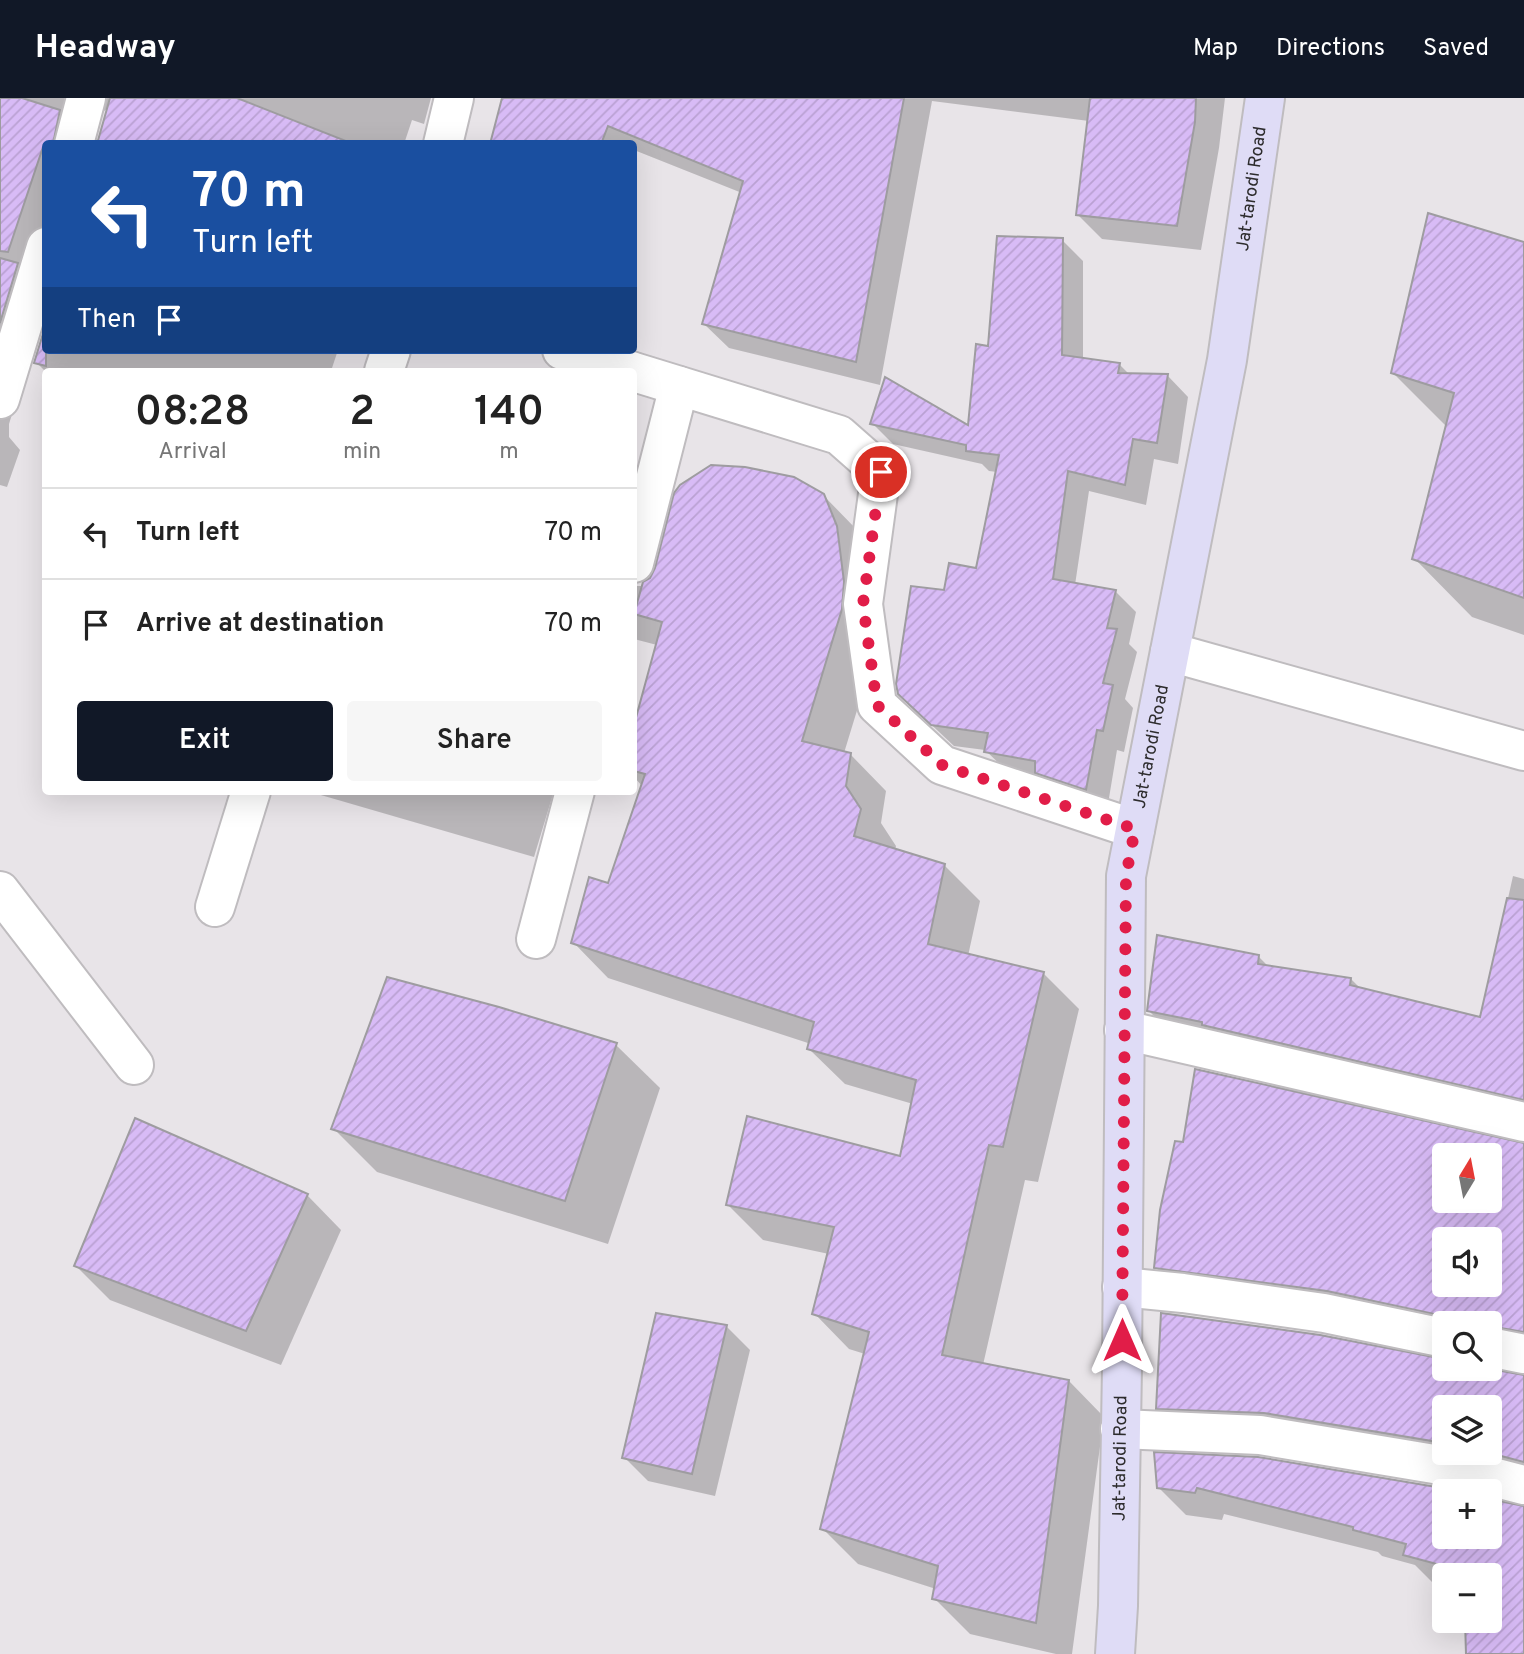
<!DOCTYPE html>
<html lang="en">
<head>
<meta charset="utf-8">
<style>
	:root { --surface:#fff; --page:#f6f6f6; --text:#222; --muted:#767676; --line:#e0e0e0; --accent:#111827 }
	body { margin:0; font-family:Overpass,sans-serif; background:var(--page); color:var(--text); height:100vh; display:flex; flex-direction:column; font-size:26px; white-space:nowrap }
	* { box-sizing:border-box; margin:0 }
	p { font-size:23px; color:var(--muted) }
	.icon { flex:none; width:38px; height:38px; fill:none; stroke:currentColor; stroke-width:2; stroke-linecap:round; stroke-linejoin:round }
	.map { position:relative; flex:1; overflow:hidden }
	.side { position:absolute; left:42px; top:270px; width:595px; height:427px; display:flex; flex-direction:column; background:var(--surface); border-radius:7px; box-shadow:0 7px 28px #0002 }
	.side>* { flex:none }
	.guide { position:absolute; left:42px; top:42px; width:595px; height:214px; border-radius:7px; box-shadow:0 7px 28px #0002; background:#1a4fa0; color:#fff; overflow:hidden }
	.needle { width:46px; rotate:10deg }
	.controls { position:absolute; left:1432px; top:1045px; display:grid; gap:14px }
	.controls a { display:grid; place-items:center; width:70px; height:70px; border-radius:7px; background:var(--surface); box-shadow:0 7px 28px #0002; font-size:35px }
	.pin { position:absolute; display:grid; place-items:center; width:60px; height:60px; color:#fff; margin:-30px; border:4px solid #fff; border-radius:50%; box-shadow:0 2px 7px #0007 }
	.me { position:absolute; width:77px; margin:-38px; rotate:0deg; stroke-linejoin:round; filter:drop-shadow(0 0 5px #0008) }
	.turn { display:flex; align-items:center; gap:24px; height:147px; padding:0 35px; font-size:32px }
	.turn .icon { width:91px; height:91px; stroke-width:2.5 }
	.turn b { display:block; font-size:49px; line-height:60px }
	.then { display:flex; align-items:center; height:66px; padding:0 35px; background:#0003; gap:14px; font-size:26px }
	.eta { display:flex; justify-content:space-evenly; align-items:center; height:119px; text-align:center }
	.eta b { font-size:42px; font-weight:600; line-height:49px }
	.action { display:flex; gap:14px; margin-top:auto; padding:14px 35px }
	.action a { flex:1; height:80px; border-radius:7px; background:var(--accent); color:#fff; font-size:28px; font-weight:600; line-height:80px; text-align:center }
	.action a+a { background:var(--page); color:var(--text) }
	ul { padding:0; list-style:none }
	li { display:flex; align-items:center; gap:21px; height:91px; padding:0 35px; border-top:2px solid var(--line) }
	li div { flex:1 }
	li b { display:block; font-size:26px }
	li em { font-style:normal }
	header { display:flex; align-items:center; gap:42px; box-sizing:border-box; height:98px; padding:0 35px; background:var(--accent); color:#fff }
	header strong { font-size:33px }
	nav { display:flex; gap:38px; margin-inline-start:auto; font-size:24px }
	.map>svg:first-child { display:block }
</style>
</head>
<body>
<header>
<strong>Headway</strong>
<nav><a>Map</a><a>Directions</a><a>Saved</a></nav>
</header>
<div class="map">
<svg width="1524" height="1556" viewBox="0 0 1524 1556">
	<defs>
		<pattern id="building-hatch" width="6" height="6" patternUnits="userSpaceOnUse" patternTransform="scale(1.75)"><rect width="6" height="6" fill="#d8bbf6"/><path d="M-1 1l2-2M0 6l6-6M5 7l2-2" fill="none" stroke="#baa1d3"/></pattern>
	</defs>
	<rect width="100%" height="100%" fill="#e8e4e8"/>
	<g fill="#0003" fill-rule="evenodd">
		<path d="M 0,0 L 431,0 L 424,26 L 412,22 L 404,46 L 99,46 L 107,11 L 101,15 L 90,46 L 46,46 L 46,206 L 9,326 L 9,339 L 20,352 L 7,389 L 0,387 Z"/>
		<path d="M 503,0 L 1225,0 L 1219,50 L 1201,152 L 1102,141 L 1078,117 L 1089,23 L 932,3 L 880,287 L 729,250 L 704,226 L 742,95 L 634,52 L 634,46 L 492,46 Z"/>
		<path d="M 1062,142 L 1083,163 L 1083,261 L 1119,266 L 1130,277 L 1167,277 L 1188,299 L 1178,366 L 1154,361 L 1146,407 L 1089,393 L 1075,487 L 1115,493 L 1136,514 L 1129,546 L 1137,554 L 1125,601 L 1133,610 L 1124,654 L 1117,652 L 1107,712 L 1008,674 L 985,652 L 954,648 L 921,617 L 946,494 L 978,472 L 997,374 L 989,373 L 982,366 L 893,346 L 872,325 L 970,330 L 990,251 Z"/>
		<path d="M 1524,147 L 1524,537 L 1472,519 L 1414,460 L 1447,329 L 1393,275 Z"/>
		<path d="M 46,252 L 338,252 L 331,273 L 46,274 L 36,264 Z"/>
		<path d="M 823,397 L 859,434 L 877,547 L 844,655 L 851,657 L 886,693 L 881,725 L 896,748 L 895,752 L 944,767 L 980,803 L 968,858 L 1043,875 L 1079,911 L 1038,1084 L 1025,1082 L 983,1267 L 1069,1283 L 1104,1319 L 1072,1556 L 1056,1556 L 970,1536 L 934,1500 L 936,1491 L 858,1466 L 822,1430 L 865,1256 L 849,1251 L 814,1215 L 829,1156 L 763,1142 L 728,1107 L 901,1061 L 913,1006 L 845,986 L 809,951 L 811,946 L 608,880 L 573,844 L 609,787 L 643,689 L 634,679 L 634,633 L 657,547 L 634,541 L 634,488 L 641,488 Z"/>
		<path d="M 307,693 L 554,693 L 534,759 Z"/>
		<path d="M 1513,778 L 1524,781 L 1524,1022 L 1176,940 L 1149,913 L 1258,858 L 1270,870 L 1351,881 L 1361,891 L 1481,921 Z"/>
		<path d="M 616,947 L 660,990 L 608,1146 L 377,1074 L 333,1030 Z"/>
		<path d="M 1176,1045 L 1524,1047 L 1524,1255 L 1499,1262 L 1494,1274 L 1524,1279 L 1524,1384 L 1185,1337 L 1158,1310 L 1444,1270 L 1489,1270 L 1489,1225 L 1444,1225 L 1184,1197 L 1156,1170 ZM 1444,1057 L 1489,1057 L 1489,1102 L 1444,1102 ZM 1444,1141 L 1489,1141 L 1489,1186 L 1444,1186 ZM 1444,1309 L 1489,1309 L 1489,1354 L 1444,1354 Z"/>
		<path d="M 307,1097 L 341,1132 L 281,1267 L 110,1202 L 76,1168 Z"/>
		<path d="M 726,1228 L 750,1252 L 715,1398 L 648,1383 L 624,1359 Z"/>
		<path d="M 1156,1356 L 1452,1393 L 1444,1393 L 1444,1438 L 1489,1438 L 1524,1410 L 1524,1556 L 1468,1556 L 1489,1522 L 1489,1477 L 1444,1477 L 1444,1487 L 1432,1484 L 1415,1467 L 1382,1458 L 1378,1454 L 1224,1416 L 1222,1422 L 1186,1417 L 1159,1390 Z"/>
	</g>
	<g fill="url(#building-hatch)" stroke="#9e9ca0" stroke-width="2" fill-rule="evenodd">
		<path d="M 0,0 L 22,0 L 60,12 L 53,46 L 44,46 L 8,154 L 0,153 Z"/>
		<path d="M 110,0 L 237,0 L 346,43 L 345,46 L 97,46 Z"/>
		<path d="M 502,0 L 904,0 L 856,264 L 702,226 L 743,83 L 608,28 L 601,46 L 490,46 Z"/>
		<path d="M 1090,0 L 1196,0 L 1195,24 L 1177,128 L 1076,117 Z"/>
		<path d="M 1428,115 L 1524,144 L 1524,500 L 1412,461 L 1454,295 L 1391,275 Z"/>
		<path d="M 997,138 L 1063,140 L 1062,257 L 1120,265 L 1118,275 L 1168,276 L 1157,345 L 1133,341 L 1125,387 L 1068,373 L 1053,481 L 1116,492 L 1107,530 L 1117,531 L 1103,585 L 1113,587 L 1103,633 L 1097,632 L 1086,692 L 1035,675 L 1035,663 L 984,654 L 988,635 L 931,627 L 898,596 L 896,586 L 911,488 L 944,492 L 949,465 L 976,470 L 999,357 L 966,353 L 966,347 L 870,326 L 885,279 L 968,327 L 976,246 L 988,248 Z"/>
		<path d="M 0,160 L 18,165 L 0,225 Z"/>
		<path d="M 46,226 L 46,268 L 34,265 Z"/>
		<path d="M 711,367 L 745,369 L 794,379 L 824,396 L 837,428 L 844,484 L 842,511 L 802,643 L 851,655 L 846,688 L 861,711 L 854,738 L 945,766 L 928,846 L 1044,874 L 1003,1049 L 989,1047 L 942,1257 L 1069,1282 L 1036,1525 L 932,1501 L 938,1468 L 820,1431 L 869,1234 L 812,1216 L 834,1129 L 726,1107 L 747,1018 L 900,1058 L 916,982 L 807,951 L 814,924 L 571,845 L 589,779 L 608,785 L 645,676 L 634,673 L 634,627 L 662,524 L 634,516 L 643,484 L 650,480 L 655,470 L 674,395 L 680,387 Z"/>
		<path d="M 1507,800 L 1524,802 L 1524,1002 L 1202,927 L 1202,924 L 1147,913 L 1157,837 L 1259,857 L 1258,866 L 1351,880 L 1350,887 L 1480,919 Z"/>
		<path d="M 387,879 L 499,909 L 617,945 L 565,1103 L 331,1031 Z"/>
		<path d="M 1195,971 L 1524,1045 L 1524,1234 L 1489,1228 L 1489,1225 L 1460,1225 L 1448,1219 L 1327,1193 L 1154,1170 L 1160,1112 L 1175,1043 L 1183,1044 ZM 1444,1057 L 1489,1057 L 1489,1102 L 1444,1102 ZM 1444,1141 L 1489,1141 L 1489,1186 L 1444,1186 Z"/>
		<path d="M 135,1020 L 308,1096 L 246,1233 L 74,1168 Z"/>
		<path d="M 656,1215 L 727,1227 L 692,1376 L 622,1360 Z"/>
		<path d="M 1161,1215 L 1320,1237 L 1444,1261 L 1444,1270 L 1485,1270 L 1524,1277 L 1524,1364 L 1486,1354 L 1489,1354 L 1489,1309 L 1444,1309 L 1444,1345 L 1264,1315 L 1156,1311 Z"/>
		<path d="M 1154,1354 L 1258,1359 L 1460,1393 L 1444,1393 L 1444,1438 L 1489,1438 L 1489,1401 L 1524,1408 L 1524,1556 L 1466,1556 L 1465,1522 L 1489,1522 L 1489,1477 L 1463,1477 L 1463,1473 L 1403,1457 L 1406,1446 L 1353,1432 L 1353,1429 L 1197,1390 L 1195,1395 L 1157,1390 Z"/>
	</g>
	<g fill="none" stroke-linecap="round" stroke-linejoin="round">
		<defs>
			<g id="street">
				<path d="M 74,46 L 86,0"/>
				<path d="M 443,46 L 454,0"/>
				<path d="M 562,252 L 631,273"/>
				<path d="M 384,273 L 391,252"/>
				<path d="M 634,274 L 839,337 L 881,374 L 863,506 L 877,607 L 942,667 L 1135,731"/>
				<path d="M 0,301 L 46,149"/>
				<path d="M 634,465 L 679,288"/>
				<path d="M 1170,554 L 1524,653"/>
				<path d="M 0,793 L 134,967"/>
				<path d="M 215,809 L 251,693"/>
				<path d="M 536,841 L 575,693"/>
				<path d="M 1124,932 L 1524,1024"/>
				<path d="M 1122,1189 L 1183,1195 L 1324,1215 L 1444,1240"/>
				<path d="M 1489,1249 L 1524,1256"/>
				<path d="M 1120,1331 L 1260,1337 L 1458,1370 L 1524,1387"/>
			</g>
			<g id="secondary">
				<path id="s1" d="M 1115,1556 L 1118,1508 L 1122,1269 L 1126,778 L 1227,262 L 1265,0"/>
			</g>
		</defs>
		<use href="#street" stroke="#bfbcbf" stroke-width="42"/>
		<use href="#secondary" stroke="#bfbcbf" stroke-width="42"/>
		<use href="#street" stroke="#fff" stroke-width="38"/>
		<use href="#secondary" stroke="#dfdcf6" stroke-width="38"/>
	</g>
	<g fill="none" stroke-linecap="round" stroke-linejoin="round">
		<path stroke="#e11d48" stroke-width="12" stroke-dasharray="0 21.6" d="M 881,374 L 863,506 L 877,607 L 942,667 L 1135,731 L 1126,778 L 1122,1242"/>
	</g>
	<g text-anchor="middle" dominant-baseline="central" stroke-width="5" stroke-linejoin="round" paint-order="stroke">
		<g font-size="18" fill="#2d2c2d" stroke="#fff">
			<text stroke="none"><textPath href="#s1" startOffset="1477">Jat-tarodi Road</textPath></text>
			<text stroke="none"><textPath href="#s1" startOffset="910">Jat-tarodi Road</textPath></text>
			<text stroke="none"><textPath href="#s1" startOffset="196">Jat-tarodi Road</textPath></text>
		</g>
	</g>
</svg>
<div class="controls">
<a><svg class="needle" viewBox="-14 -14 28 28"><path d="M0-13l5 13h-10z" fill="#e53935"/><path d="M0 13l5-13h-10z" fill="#767676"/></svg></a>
<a><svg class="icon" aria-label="sound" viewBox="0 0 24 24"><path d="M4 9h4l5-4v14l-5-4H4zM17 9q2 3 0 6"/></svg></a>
<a><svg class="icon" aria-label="search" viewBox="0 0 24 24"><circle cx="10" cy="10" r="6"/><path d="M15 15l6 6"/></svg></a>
<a><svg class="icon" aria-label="layers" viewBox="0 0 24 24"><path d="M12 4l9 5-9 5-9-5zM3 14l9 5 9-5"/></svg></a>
<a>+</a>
<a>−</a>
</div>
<div class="pin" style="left:881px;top:374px;background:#d93025"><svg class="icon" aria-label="arrive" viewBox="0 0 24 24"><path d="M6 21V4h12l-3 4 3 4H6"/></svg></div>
<svg class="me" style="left:1122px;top:1242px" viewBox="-20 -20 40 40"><path d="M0-17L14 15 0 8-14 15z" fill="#e11d48" stroke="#fff" stroke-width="4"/></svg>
<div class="guide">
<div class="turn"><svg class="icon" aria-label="left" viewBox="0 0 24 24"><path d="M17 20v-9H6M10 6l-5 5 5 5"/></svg><div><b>70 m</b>Turn left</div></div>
<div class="then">Then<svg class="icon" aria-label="arrive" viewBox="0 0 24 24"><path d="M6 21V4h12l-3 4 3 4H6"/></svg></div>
</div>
<section class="side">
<div class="eta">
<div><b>08:28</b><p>Arrival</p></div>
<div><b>2</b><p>min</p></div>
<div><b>140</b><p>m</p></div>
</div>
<ul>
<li><svg class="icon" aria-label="left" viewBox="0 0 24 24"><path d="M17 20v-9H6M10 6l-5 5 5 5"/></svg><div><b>Turn left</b></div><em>70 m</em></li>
<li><svg class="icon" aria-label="arrive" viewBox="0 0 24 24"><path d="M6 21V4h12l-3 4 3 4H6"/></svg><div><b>Arrive at destination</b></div><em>70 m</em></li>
</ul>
<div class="action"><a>Exit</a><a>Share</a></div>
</section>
</div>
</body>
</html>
